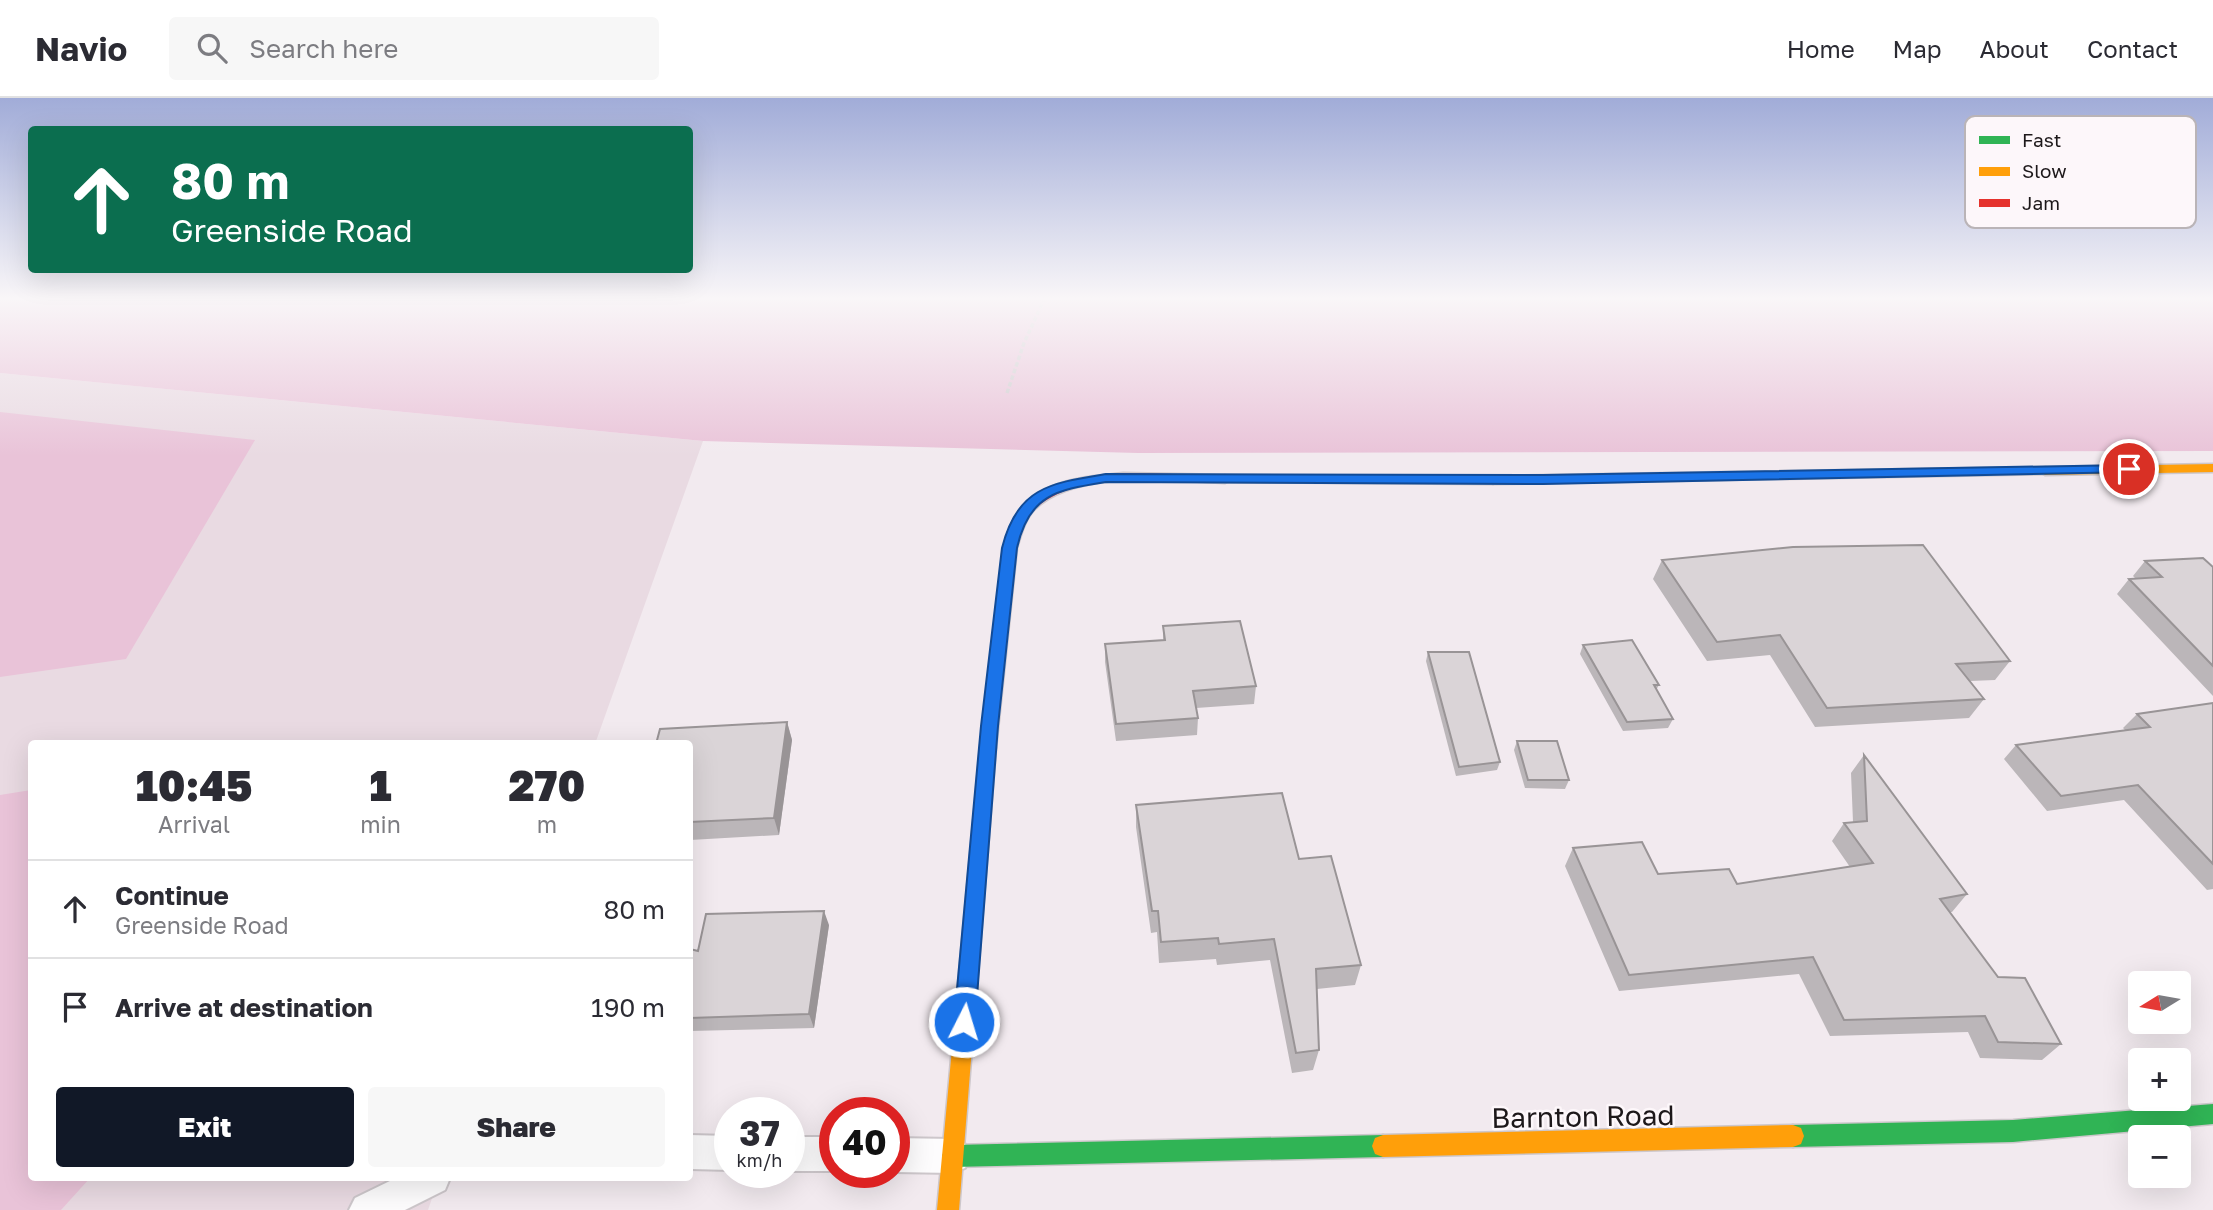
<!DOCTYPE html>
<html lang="en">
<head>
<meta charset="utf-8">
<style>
	:root { --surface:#fff; --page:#f7f7f7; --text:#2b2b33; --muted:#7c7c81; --line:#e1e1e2; --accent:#111827 }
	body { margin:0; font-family:"Golos Text",sans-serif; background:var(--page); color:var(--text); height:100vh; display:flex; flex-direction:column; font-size:26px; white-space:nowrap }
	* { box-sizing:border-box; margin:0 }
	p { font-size:23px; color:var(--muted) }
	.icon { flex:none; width:38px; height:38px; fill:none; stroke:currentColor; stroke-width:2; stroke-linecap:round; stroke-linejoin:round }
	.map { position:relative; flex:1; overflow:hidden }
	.panel { position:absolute; left:28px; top:642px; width:665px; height:441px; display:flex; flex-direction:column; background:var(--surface); border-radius:7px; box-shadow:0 7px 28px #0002 }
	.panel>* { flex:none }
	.hud { position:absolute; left:28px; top:28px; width:665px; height:147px; border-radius:7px; box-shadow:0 7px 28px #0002; background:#0b6e4f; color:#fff; overflow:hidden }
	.needle { width:46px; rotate:259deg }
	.fabs { position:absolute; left:2128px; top:873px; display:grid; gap:14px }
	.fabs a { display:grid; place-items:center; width:63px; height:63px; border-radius:7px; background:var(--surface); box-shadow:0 7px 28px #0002; font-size:35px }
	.speed { position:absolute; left:714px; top:999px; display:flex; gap:14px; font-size:35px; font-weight:700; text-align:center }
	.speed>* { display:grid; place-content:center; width:91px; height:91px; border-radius:50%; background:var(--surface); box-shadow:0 7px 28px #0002; line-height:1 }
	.speed small { font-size:18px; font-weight:400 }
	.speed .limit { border:10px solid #d22; background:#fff; color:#111 }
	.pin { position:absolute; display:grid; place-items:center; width:60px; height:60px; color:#fff; margin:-30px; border:4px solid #fff; border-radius:50%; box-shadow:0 2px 7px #0007 }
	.me { position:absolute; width:77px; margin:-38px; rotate:5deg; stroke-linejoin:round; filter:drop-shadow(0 0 5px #0008) }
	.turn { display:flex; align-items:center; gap:24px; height:147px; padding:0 28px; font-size:32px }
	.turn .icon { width:91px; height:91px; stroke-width:2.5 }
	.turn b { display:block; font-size:49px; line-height:60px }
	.eta { display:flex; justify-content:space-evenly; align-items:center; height:119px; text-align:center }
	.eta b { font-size:42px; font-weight:800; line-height:49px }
	.button { display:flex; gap:14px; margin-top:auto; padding:14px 28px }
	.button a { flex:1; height:80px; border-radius:7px; background:var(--accent); color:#fff; font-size:28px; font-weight:800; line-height:80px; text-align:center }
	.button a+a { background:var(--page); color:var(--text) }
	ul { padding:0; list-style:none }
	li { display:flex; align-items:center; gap:21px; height:98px; padding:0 28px; border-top:2px solid var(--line) }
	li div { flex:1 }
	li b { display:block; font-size:26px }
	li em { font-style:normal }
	header { display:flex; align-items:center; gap:42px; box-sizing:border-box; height:98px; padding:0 35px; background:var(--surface); border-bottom:2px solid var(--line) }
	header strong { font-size:33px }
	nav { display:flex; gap:38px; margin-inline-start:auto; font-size:24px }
	.search { width:490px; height:63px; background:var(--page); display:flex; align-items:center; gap:18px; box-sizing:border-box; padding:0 24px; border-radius:7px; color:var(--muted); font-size:26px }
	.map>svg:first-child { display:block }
</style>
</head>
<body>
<header>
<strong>Navio</strong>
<div class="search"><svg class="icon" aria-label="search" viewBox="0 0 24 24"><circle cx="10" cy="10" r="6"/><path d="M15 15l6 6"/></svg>Search here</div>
<nav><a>Home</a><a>Map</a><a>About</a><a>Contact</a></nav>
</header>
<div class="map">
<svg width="2213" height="1112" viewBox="0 0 2213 1112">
	<rect width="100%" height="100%" fill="#f2eaef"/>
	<path fill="#e9dae2" d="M 0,275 L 703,343 L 595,646 L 32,646 L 32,1080 L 439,1080 L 428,1112 L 0,1112 Z"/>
	<g fill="#e9c3d8">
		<path d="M 0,202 L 2213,202 L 2213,353 L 1138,355 L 703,343 L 0,275 Z"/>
		<path d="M 0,314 L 255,342 L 126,561 L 0,579 Z"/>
		<path d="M 31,692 L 32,1080 L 90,1080 L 61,1112 L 0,1112 L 0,697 Z"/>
	</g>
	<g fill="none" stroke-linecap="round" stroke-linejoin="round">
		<defs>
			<g id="lane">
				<path d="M 690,1037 L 730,1038 L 730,1072 L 690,1071 Z"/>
				<rect x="789" y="1039" width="46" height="34"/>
				<path d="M 894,1040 L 953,1041 L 965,1046 L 970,1058 L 965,1070 L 953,1075 L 894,1074 Z"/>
				<path d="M 396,1080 L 450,1080 L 445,1092 L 405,1112 L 349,1112 L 355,1100 Z"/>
			</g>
			<g id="fast">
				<path d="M 2045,369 L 2050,370 L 2052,373 L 2050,376 L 1493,386 L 1486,382 L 1493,378 Z"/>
				<path d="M 2213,1006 L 2213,1026 L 2013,1044 L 1793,1049 L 1785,1046 L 1782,1038 L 1785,1030 L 1793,1027 L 2013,1022 Z"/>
				<path d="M 1383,1037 L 1391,1040 L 1394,1048 L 1391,1056 L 1383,1059 L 953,1069 L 945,1066 L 942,1058 L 945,1050 L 953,1047 Z"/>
			</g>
			<g id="slow">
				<path d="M 2213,366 L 2213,374 L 2045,377 L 2038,373 L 2045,369 Z"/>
				<path d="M 1225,377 L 1493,378 L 1500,382 L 1493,386 L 1220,384 L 1218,381 Z"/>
				<path d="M 988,643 L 994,645 L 996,650 L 959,1112 L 937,1112 L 980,650 L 982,645 Z"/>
				<path d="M 1793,1027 L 1801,1030 L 1804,1038 L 1801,1046 L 1793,1049 L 1383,1059 L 1375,1056 L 1372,1048 L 1375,1040 L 1383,1037 Z"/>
			</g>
			<path id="jam" d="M 1123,375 L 1225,377 L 1232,381 L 1225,385 C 1171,383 1077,371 1035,411 C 1025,421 1021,437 1017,450 L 996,650 L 994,655 L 982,655 L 980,650 L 1003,450 C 1023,385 1061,381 1123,375 Z"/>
		</defs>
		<use href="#lane" stroke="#cdc7cb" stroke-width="4"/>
		<use href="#fast" stroke="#cdc7cb" stroke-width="3"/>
		<use href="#slow" stroke="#cdc7cb" stroke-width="3"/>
		<use href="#jam" stroke="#cdc7cb" stroke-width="3"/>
		<path stroke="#ceccce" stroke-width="3.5" stroke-dasharray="4.5 2.5" stroke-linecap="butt" d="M 1007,295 L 1024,245 L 1044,202"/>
		<use href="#lane" fill="#fdfcfd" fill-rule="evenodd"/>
		<use href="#fast" fill="#30b455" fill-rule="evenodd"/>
		<use href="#slow" fill="#ff9f0a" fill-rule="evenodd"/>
		<use href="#jam" fill="#e5322d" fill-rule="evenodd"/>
	</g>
	<g fill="#bbb6b9">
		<path d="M 1662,462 L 2010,563 L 1995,582 L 1970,583 L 1984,601 L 1969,620 L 1815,629 L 1770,557 L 1707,563 L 1653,481 Z"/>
		<path d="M 2145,463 L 2213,469 L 2213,598 L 2117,496 L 2129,481 L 2136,481 L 2133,478 Z"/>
		<path d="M 1163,528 L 1256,588 L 1254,606 L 1196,610 L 1198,620 L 1197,637 L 1116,643 L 1105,564 L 1105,546 L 1163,542 Z"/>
		<path d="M 1583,547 L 1659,587 L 1656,592 L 1673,621 L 1668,630 L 1623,633 L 1580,556 Z"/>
		<path d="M 1428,554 L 1500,664 L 1497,672 L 1456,678 L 1426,563 Z"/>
		<path d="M 2213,605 L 2213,791 L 2207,792 L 2124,702 L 2047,713 L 2004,661 L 2016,647 L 2125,632 L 2123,630 L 2137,616 Z"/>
		<path d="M 787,624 L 792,642 L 779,737 L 690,742 L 690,646 Z"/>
		<path d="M 1517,643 L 1569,682 L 1565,691 L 1525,690 L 1514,652 Z"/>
		<path d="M 1864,657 L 1967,796 L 1952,814 L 1950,814 L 1998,879 L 2061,946 L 2042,962 L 1980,960 L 1968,934 L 1830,938 L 1799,876 L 1619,893 L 1565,768 L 1573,750 L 1658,776 L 1737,786 L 1850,769 L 1832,743 L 1844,725 L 1853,724 L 1851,675 Z"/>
		<path d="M 1136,707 L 1299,761 L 1361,867 L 1355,887 L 1317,891 L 1319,952 L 1313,972 L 1292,975 L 1270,862 L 1217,867 L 1216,861 L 1159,865 L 1157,834 L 1151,835 L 1136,729 Z"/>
		<path d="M 829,827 L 814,930 L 690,933 L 690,851 L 698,853 Z"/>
	</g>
	<g fill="#999496">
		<path d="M 787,624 L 792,642 L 779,737 L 774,720 Z"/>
		<path d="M 824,813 L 829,827 L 814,930 L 809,916 Z"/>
	</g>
	<g fill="#dad4d7" stroke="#999496" stroke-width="2">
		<path d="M 1923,447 L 2010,563 L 1956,566 L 1984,601 L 1827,610 L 1780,537 L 1717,544 L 1662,462 L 1793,449 Z"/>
		<path d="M 2203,460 L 2213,469 L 2213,568 L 2129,481 L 2162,479 L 2145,463 Z"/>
		<path d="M 1240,523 L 1256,588 L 1193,593 L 1198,620 L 1116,626 L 1105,546 L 1165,542 L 1163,528 Z"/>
		<path d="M 1632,542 L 1659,587 L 1654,587 L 1673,621 L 1627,624 L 1583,547 Z"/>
		<path d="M 1428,554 L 1469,554 L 1500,664 L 1459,669 Z"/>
		<path d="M 2213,605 L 2213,766 L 2138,687 L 2061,698 L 2016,647 L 2150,629 L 2137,616 Z"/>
		<path d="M 787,624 L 774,720 L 690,724 L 690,646 L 656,646 L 660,631 Z"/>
		<path d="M 1517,643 L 1557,643 L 1569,682 L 1528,682 Z"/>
		<path d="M 1864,657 L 1967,796 L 1940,801 L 1998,879 L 2025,880 L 2061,946 L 1998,944 L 1985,918 L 1844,922 L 1813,859 L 1629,877 L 1573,750 L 1642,744 L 1658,776 L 1729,771 L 1737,786 L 1873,765 L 1844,725 L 1867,723 Z"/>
		<path d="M 1282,695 L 1299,761 L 1331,758 L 1361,867 L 1316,871 L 1319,952 L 1296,955 L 1274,841 L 1219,846 L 1218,840 L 1161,844 L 1158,813 L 1152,813 L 1136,707 Z"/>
		<path d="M 824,813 L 809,916 L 690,920 L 690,851 L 698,853 L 706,816 Z"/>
	</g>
	<linearGradient id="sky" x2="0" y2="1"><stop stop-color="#a1acd8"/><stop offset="0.56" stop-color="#f9f6f8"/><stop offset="1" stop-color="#f9f6f8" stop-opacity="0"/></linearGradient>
	<rect width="2213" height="358" fill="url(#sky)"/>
	<path fill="#1a73e8" stroke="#114b97" stroke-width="2" d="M 2129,367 L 2136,371 L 2134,374 L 1543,386 L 1106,384 C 1057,392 1029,396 1017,450 L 998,628 L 975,924 L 972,931 L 964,933 L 957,931 L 954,924 L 981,628 L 1002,450 C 1017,389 1051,385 1106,376 L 1543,377 Z"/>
	<g text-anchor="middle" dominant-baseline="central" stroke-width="5" stroke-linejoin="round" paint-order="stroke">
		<g font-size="28" fill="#1d181a" stroke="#fdf7fa">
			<text transform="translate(1583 1018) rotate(-1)">Barnton Road</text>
		</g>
	</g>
	<rect x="1965" y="18" width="231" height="112" rx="10" fill="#fdf7fa" stroke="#bab4b7" stroke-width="2"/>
	<rect x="1979" y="38" width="31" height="8" fill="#30b455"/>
	<rect x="1979" y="69" width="31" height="9" fill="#ff9f0a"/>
	<rect x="1979" y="101" width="31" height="8" fill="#e5322d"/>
	<g font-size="19" fill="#1d181a">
		<text x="2022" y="49">Fast</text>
		<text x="2022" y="80">Slow</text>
		<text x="2022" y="112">Jam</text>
	</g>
</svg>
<div class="fabs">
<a><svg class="needle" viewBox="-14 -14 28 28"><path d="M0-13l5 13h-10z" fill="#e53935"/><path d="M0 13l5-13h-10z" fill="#7c7c81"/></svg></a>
<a>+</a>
<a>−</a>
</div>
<div class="speed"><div>37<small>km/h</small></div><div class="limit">40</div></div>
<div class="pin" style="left:2129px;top:371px;background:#d93025"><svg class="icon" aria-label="arrive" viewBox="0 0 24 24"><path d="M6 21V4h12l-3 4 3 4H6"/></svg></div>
<svg class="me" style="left:964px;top:924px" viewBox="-20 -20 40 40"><circle r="17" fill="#1a73e8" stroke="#fff" stroke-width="3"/><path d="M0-11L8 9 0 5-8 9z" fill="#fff"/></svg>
<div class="hud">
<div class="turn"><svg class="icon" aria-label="ahead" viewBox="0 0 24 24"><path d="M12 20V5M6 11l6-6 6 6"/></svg><div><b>80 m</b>Greenside Road</div></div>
</div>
<section class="panel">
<div class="eta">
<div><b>10:45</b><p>Arrival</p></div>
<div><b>1</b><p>min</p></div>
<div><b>270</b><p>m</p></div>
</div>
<ul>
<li><svg class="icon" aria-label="ahead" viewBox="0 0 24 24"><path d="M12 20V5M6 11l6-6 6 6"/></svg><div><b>Continue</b><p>Greenside Road</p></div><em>80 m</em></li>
<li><svg class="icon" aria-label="arrive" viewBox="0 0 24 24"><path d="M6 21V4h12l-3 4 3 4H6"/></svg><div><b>Arrive at destination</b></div><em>190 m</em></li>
</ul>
<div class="button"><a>Exit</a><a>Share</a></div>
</section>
</div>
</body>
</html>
